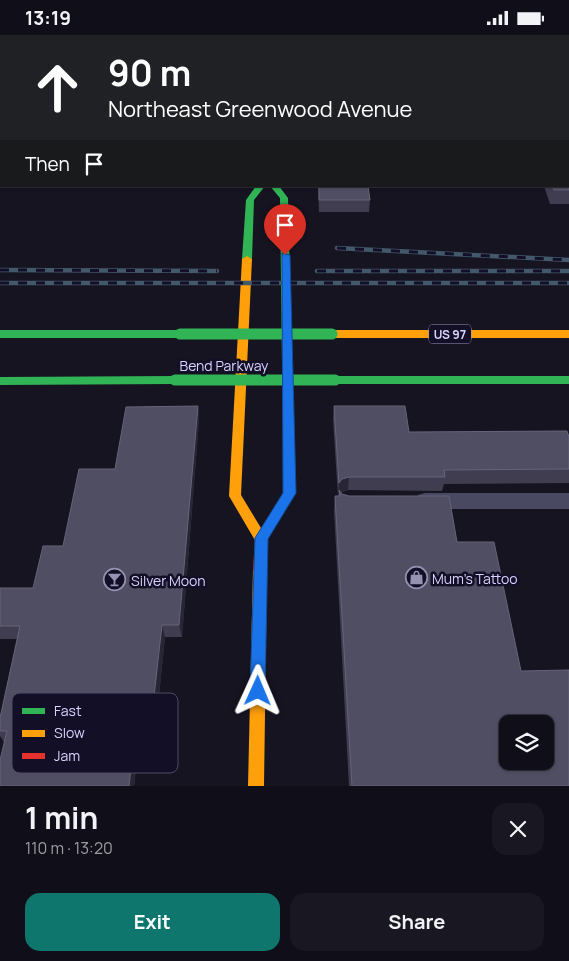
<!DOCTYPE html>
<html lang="en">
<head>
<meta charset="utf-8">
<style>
	:root { --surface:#100f19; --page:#191822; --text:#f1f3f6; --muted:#9c9ca2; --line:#302f38; --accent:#0f766e }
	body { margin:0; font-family:Manrope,sans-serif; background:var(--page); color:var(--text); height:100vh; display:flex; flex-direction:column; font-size:19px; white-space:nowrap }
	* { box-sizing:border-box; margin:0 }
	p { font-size:16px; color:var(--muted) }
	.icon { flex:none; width:28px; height:28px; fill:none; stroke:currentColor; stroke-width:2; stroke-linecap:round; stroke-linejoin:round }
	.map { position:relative; height:751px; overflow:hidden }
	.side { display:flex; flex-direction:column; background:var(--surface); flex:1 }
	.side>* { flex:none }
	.guide { position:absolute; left:0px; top:0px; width:570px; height:152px; box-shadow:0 1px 4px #0004,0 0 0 1px var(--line); background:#202124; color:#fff; overflow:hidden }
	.fabs { position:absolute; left:499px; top:680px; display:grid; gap:10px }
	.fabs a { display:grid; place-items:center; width:55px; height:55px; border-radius:10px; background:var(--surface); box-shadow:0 1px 4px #0004,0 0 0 1px var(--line); font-size:25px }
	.pin { position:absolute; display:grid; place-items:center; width:42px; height:42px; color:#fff; margin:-51px -21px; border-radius:50% 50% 50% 0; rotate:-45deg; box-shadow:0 0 5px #0007 }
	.pin .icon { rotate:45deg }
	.me { position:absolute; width:55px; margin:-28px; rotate:1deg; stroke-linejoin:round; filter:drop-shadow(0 0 4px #0008) }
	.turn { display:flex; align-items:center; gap:18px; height:105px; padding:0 25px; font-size:22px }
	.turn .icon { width:65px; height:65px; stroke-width:2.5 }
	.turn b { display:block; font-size:35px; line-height:42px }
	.then { display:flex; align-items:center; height:48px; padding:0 25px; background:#0003; gap:10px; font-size:19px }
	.round { display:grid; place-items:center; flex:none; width:52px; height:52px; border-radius:15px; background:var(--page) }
	.overview { display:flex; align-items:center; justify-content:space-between; height:85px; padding:0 25px }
	h1 { font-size:30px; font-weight:700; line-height:38px }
	.cta { display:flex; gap:10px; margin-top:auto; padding:10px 25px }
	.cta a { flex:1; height:58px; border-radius:15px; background:var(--accent); color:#fff; font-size:20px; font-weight:700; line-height:58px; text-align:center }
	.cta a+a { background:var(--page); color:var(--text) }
	.status { display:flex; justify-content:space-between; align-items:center; height:35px; padding:0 25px; background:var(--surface); direction:ltr }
	.status svg { height:14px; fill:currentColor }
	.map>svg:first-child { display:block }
</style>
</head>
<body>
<div class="status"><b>13:19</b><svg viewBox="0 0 49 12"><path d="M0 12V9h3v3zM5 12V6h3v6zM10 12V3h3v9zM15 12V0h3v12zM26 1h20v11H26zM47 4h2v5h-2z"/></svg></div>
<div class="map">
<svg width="569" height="751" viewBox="0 0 569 751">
	<rect width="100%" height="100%" fill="#161421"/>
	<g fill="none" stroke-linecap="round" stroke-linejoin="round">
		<g fill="#4a4962" fill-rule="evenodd">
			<path d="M 444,0 L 456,0 L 457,1 L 445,1 Z"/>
			<path d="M 425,458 L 569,458 L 569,474 L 425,474 L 418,472 L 415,466 L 418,460 Z"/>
		</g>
		<rect fill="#4a4962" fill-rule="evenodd" x="0" y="73" width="1" height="12"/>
		<g fill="#30b455" fill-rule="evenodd">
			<path d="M 256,151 L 265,151 L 254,165 L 252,224 L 247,227 L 242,224 L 246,165 Z"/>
			<path d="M 270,151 L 279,151 L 288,163 L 292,330 L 287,334 L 282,330 L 280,163 Z"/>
			<path d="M 0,295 L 180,295 L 185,299 L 180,303 L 0,303 Z"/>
			<path d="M 175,341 L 180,345 L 175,349 L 0,350 L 0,342 Z"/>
			<path d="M 335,341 L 569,341 L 569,349 L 335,349 L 330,345 Z"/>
		</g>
		<g fill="#ff9f0a" fill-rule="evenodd">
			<rect x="267" y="0" width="6" height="1"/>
			<path d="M 247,221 L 252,224 L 241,460 L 267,503 L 266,507 L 261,508 L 256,507 L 229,461 L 242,224 Z"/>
			<path d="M 332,295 L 569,295 L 569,303 L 332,303 L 327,299 Z"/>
			<path d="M 260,529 L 265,531 L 267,535 L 264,751 L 248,751 L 253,535 L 255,531 Z"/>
		</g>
		<path fill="#e5322d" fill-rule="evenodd" d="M 287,326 L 292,330 L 296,458 L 267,504 L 267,535 L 265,539 L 260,541 L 255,539 L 253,535 L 255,503 L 284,457 L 282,330 Z"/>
		<defs>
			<g id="rail">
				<path d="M 337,213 L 569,225"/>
				<path d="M 0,235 L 217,236"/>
				<path d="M 317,236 L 569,236"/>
				<path d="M 0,248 L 569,248"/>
			</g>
		</defs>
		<use href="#rail" stroke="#43596b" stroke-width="4.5"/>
		<use href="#rail" stroke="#130f26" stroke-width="3" stroke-dasharray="9" stroke-linecap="butt"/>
		<g stroke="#30b455" stroke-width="11">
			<path d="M 180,299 L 332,299"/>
			<path d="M 175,345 L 335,345"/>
		</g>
	</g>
	<g fill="#403d50">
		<path d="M 0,0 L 222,0 L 222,1 L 1,1 L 1,57 L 0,57 Z"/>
		<path d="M 569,96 L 569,169 L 550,169 L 544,151 L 569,151 Z"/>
		<path d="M 318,151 L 368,151 L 370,165 L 369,177 L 319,177 Z"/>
		<path d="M 198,371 L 199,385 L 182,602 L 165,602 L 154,708 L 139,708 L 134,751 L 0,751 L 4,707 L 0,701 L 0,683 L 17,604 L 0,604 L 0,553 L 33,553 L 63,511 L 115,434 Z"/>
		<path d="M 334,371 L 409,397 L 569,402 L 569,448 L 444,449 L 442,456 L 348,455 L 341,457 L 342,459 L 457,507 L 521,636 L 569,751 L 349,751 L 334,475 L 335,461 L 338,461 L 333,385 Z"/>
	</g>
	<g fill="#282635">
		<path d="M 198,371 L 199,385 L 182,602 L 179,590 Z"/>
		<path d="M 349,442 L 348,455 L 340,457 L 339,455 L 339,459 L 338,461 L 339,448 L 342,444 Z"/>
		<path d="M 162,590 L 165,602 L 154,708 L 150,697 Z"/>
		<path d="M 135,697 L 139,708 L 134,751 L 129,751 Z"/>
	</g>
	<g fill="#504e63" stroke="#66637b" fill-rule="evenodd">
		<path d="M 0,0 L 222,0 L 222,1 L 1,1 L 1,43 L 0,43 Z"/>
		<path d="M 310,0 L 393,0 L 394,1 L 310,1 Z"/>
		<path d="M 569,96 L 569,155 L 554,155 L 552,151 L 569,151 Z"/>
		<path d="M 319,151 L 368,151 L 370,165 L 319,165 Z"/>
		<path d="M 198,371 L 179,590 L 162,590 L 150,697 L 135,697 L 129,751 L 0,751 L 0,725 L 7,696 L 0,696 L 0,683 L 20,591 L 0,591 L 0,553 L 33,553 L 43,511 L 63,511 L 79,434 L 115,434 L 126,372 Z"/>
		<path d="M 334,371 L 405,371 L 409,397 L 567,396 L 569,402 L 569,434 L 444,435 L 445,442 L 349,442 L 342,444 L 339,448 Z"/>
		<path d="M 339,455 L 342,459 L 349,461 L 449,461 L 457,507 L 494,507 L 521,636 L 569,635 L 569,751 L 352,751 L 335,461 L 340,461 ZM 508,689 L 545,689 L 545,726 L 508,726 Z"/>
	</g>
	<path fill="#1a73e8" stroke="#114b97" d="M 282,218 L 290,220 L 296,458 L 268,504 L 265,656 L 263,661 L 258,663 L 253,661 L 250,656 L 255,503 L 283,458 Z"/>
	<defs>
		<symbol id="shop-ring" viewBox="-11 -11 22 22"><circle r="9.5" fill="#130f26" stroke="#9591b1" stroke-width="1.5"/><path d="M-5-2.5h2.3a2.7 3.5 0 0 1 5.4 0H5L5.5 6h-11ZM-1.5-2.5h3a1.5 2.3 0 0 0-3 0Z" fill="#9591b1"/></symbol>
		<symbol id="bar-ring" viewBox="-11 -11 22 22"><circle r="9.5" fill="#130f26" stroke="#9591b1" stroke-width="1.5"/><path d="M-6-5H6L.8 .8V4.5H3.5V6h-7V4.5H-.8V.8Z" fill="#9591b1"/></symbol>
	</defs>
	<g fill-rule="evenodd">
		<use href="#shop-ring" x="404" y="530" width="25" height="25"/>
		<use href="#bar-ring" x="102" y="532" width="25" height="25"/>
	</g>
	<g text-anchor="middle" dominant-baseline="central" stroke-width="5" stroke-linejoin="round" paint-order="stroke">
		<rect fill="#130f26" stroke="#9e99be" stroke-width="1" x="429" y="289.5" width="42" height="19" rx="4"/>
		<g font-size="12" font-weight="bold" fill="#d9d4ff">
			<text x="450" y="299">US 97</text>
		</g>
		<g font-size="14" fill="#d9d4ff" stroke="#130f26">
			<text x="224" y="330">Bend Parkway</text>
		</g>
		<g font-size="14" fill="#d9d4ff" stroke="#130f26" text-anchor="start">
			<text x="432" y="543">Mum's Tattoo</text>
			<text x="131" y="545">Silver Moon</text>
		</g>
	</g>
	<rect x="12" y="658" width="166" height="80" rx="8" fill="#130f26" stroke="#4e4a67" stroke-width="1"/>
	<rect x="22" y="673" width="23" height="6" fill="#30b455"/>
	<rect x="22" y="695" width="23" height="7" fill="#ff9f0a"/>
	<rect x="22" y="718" width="23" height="6" fill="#e5322d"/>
	<g font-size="14" fill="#d9d4ff">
		<text x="54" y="681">Fast</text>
		<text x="54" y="703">Slow</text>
		<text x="54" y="726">Jam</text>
	</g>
</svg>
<div class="fabs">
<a><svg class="icon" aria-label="layers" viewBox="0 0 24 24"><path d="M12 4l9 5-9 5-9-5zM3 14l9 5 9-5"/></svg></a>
</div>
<div class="pin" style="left:285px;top:220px;background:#d93025"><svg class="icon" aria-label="arrive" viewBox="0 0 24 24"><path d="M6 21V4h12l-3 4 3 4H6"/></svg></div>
<svg class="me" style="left:258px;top:656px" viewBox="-20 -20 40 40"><path d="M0-17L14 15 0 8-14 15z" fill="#1a73e8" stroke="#fff" stroke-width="4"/></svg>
<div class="guide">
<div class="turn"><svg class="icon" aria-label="ahead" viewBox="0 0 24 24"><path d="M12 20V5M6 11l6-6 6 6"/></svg><div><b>90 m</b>Northeast Greenwood Avenue</div></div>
<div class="then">Then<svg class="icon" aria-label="arrive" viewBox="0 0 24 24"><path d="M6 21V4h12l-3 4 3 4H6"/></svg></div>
</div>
</div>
<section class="side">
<div class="overview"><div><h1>1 min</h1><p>110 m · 13:20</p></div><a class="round"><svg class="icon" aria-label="close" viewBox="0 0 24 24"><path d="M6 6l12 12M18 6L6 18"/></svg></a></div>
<div class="cta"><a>Exit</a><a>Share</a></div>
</section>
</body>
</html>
